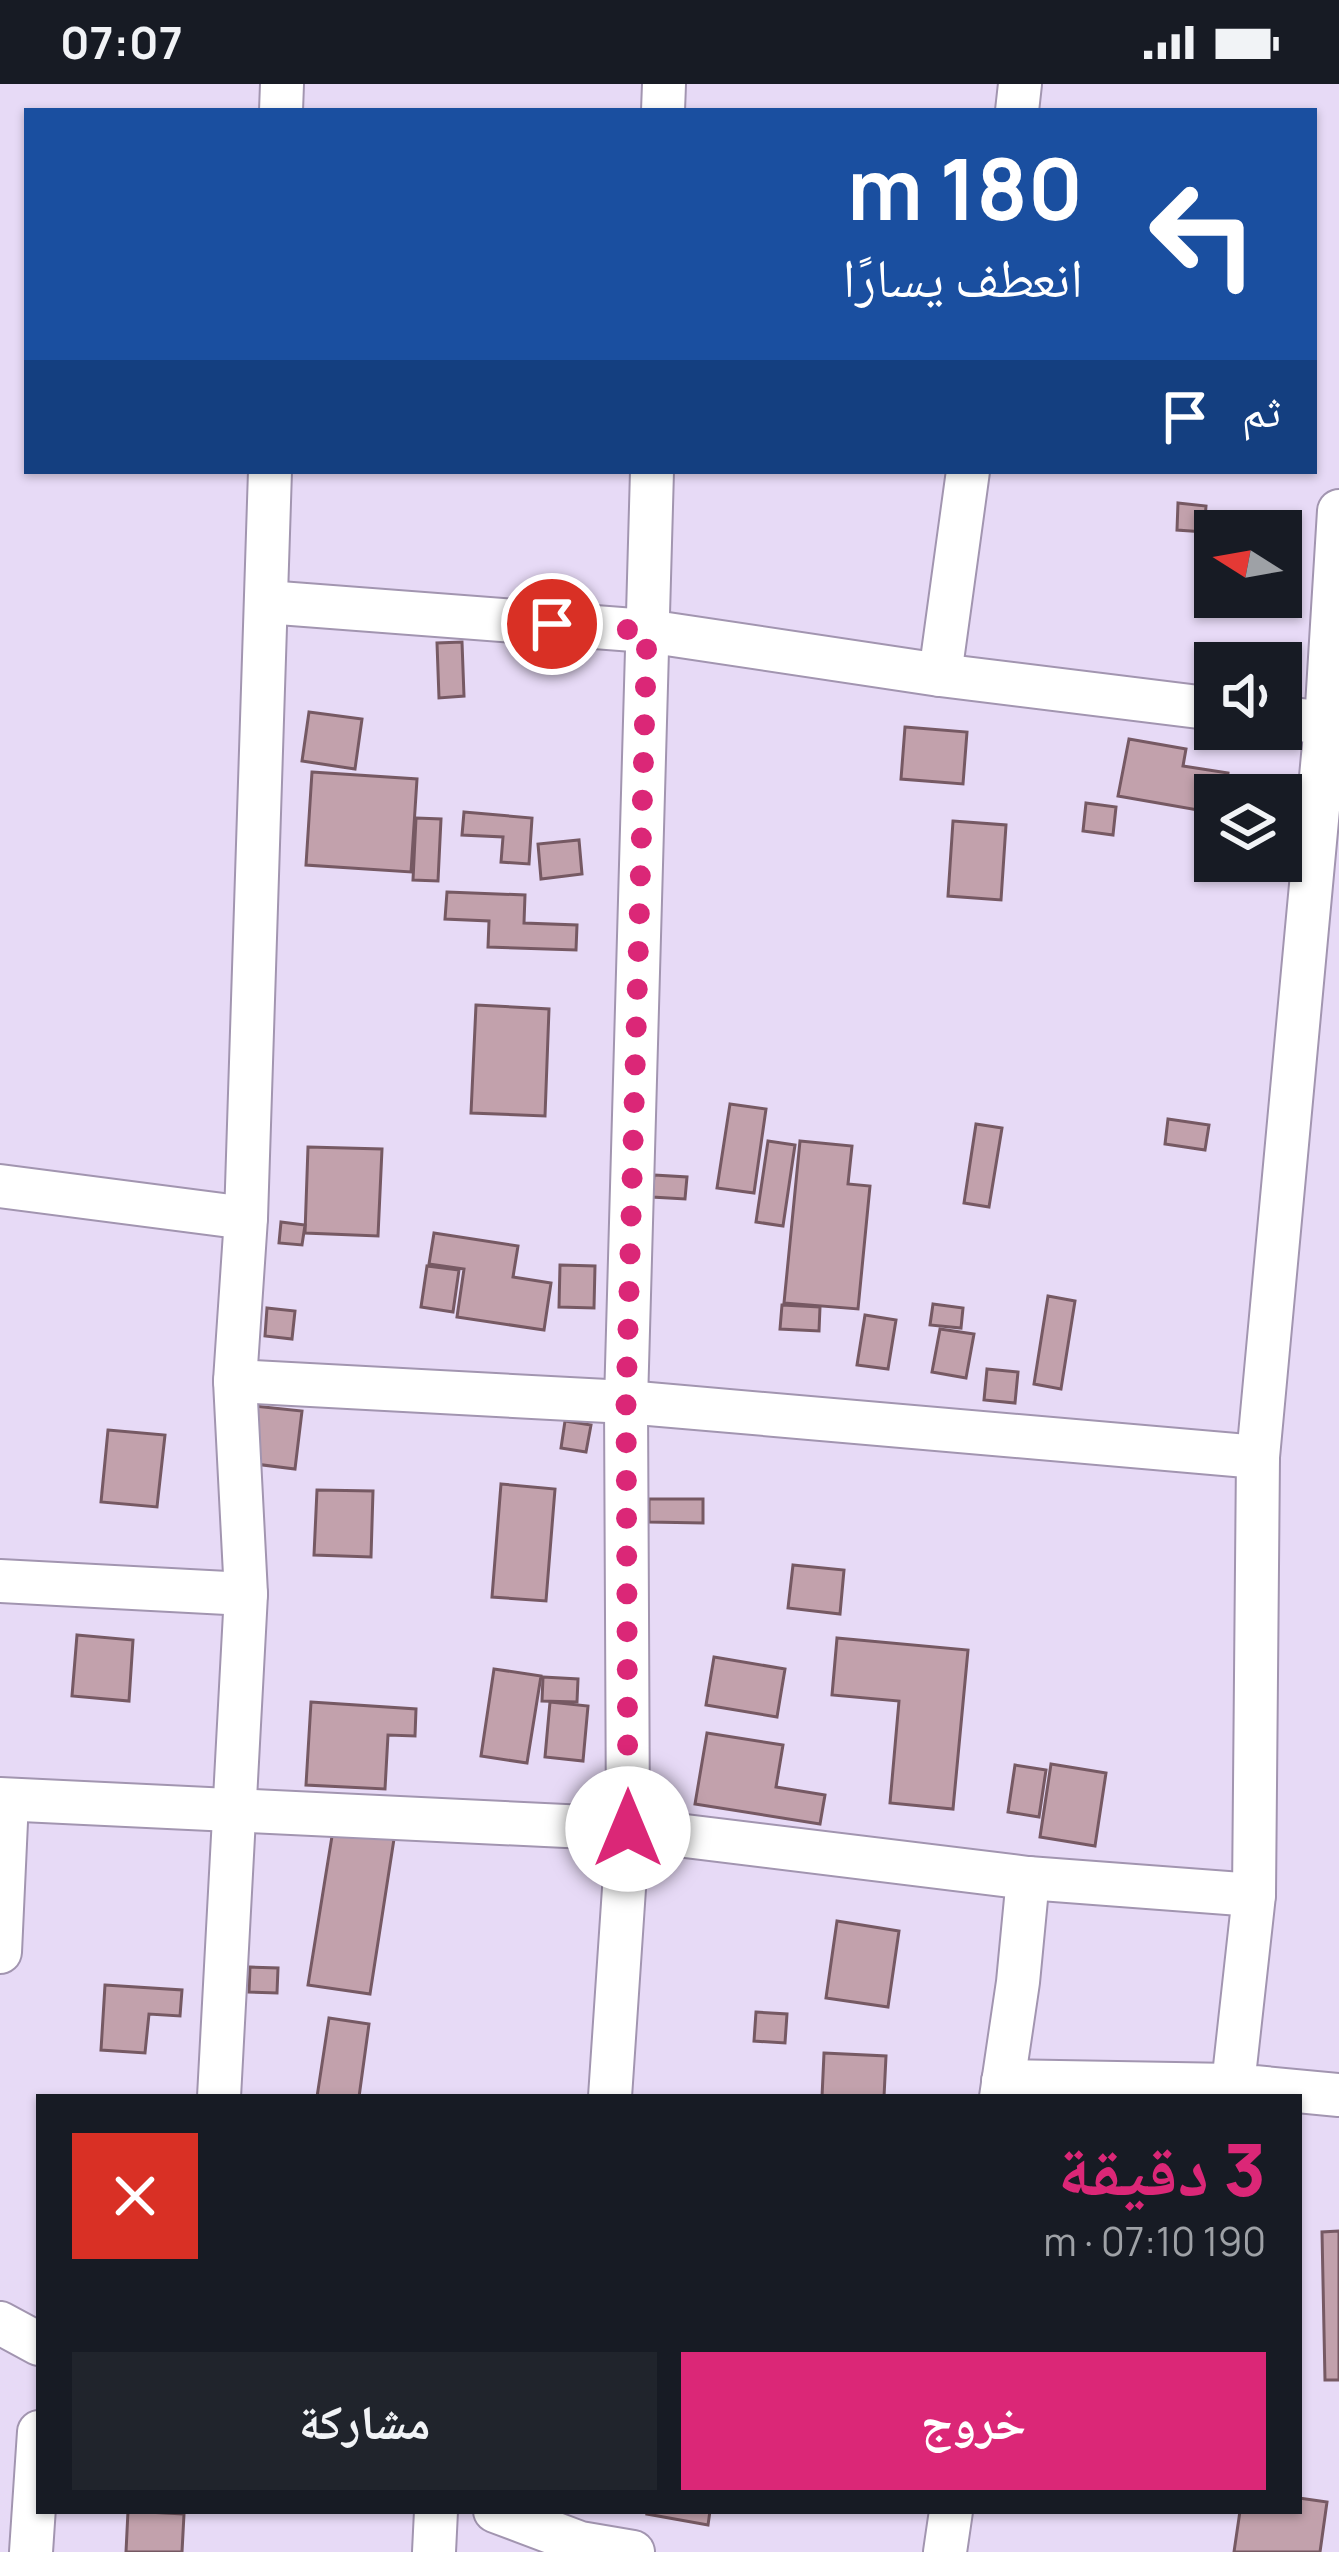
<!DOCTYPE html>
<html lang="ar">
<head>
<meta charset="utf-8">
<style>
	:root { --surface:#171b24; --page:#20242c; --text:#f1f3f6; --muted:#9ea1a6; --accent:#db2777 }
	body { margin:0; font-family:Manrope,"Noto Naskh Arabic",sans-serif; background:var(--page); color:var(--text); direction:rtl; height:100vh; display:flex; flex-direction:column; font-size:45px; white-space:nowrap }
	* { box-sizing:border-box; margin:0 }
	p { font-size:39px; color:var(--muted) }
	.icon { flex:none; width:66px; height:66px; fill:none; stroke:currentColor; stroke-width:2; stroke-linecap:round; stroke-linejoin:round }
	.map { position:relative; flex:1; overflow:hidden; direction:ltr }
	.sheet { position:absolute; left:36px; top:2010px; width:1266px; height:420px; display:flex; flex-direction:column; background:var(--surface); border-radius:0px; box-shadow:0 3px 9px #0004; direction:rtl }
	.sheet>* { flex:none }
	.guide { position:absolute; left:24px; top:24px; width:1293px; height:366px; border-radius:0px; box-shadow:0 3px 9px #0004; direction:rtl; background:#1a4fa0; color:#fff; overflow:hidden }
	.needle { width:78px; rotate:281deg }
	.buttons { position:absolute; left:1194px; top:426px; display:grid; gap:24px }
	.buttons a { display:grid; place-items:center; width:108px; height:108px; border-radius:0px; background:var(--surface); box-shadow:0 3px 9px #0004; font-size:60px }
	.pin { position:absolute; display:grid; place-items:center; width:102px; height:102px; color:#fff; margin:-51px; border:6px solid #fff; border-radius:50%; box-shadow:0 3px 12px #0007 }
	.me { position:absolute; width:132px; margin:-66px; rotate:0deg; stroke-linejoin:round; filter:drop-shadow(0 0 9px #0008) }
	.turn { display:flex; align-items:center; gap:42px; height:252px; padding:0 36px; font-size:54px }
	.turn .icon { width:156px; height:156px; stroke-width:2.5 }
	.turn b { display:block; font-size:84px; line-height:102px }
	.then { display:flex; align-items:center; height:114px; padding:0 36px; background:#0003; gap:24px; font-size:45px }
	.round { display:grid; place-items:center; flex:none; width:126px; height:126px; border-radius:0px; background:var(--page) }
	.overview { display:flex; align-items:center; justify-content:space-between; height:204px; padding:0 36px }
	h1 { font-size:72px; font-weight:800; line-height:90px; color:var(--accent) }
	.primary-button { display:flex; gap:24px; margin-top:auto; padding:24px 36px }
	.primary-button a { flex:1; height:138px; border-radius:0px; background:var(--accent); color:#fff; font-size:48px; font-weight:800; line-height:138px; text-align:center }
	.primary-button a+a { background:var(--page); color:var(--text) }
	.status { display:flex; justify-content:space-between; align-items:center; height:84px; padding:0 60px; background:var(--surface); direction:ltr }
	.status svg { height:33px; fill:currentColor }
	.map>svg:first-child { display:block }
</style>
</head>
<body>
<div class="status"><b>07:07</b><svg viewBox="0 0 49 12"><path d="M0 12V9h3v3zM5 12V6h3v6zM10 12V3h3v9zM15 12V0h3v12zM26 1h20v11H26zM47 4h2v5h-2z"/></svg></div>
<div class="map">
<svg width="1339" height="2468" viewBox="0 0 1339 2468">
	<rect width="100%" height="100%" fill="#e7daf6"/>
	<g fill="#c2a1ac" stroke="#765963" stroke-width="3">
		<path d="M 1178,419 L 1206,422 L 1204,448 L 1177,446 Z"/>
		<path d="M 462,558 L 464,612 L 439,614 L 437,559 Z"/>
		<path d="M 309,628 L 362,635 L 355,685 L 302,677 Z"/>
		<path d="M 905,643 L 967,648 L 963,700 L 901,695 Z"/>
		<path d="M 1129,655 L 1186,665 L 1183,682 L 1228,689 L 1225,711 L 1215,711 L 1215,729 L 1118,712 Z"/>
		<path d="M 312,688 L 417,695 L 411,788 L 306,781 Z"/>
		<path d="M 1086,719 L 1116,723 L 1113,751 L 1083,747 Z"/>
		<path d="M 464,728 L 532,734 L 529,780 L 501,778 L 503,753 L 462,751 Z"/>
		<path d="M 416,734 L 441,735 L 438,797 L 413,796 Z"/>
		<path d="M 953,737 L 1006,741 L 1001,816 L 948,812 Z"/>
		<path d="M 579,756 L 582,790 L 541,795 L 538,760 Z"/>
		<path d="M 447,808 L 525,811 L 524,839 L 577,841 L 576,866 L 488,863 L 489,837 L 445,835 Z"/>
		<path d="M 476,921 L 549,925 L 545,1032 L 471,1029 Z"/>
		<path d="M 730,1020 L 766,1025 L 754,1109 L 717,1104 Z"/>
		<path d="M 1168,1035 L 1209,1041 L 1205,1066 L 1165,1060 Z"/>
		<path d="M 976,1040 L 1002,1044 L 989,1123 L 964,1119 Z"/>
		<path d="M 768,1057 L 795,1061 L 783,1142 L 756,1138 Z"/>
		<path d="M 800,1057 L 852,1062 L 848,1100 L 870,1102 L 858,1225 L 784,1219 Z"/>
		<path d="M 308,1063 L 382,1065 L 378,1152 L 305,1149 Z"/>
		<path d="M 654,1091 L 687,1093 L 685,1115 L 652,1113 Z"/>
		<path d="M 281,1138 L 305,1141 L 302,1161 L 279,1159 Z"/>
		<path d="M 434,1149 L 518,1162 L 513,1193 L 551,1199 L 544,1246 L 457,1233 L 464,1185 L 429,1180 Z"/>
		<path d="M 560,1181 L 595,1182 L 594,1224 L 559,1223 Z"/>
		<path d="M 427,1182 L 459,1186 L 453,1228 L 421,1223 Z"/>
		<path d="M 1048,1212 L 1075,1217 L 1061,1305 L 1034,1300 Z"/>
		<path d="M 933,1220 L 963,1224 L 961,1244 L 930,1241 Z"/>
		<path d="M 782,1221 L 820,1223 L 819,1247 L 780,1245 Z"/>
		<path d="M 267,1224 L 295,1227 L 292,1255 L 265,1252 Z"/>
		<path d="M 865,1231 L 896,1236 L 888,1285 L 857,1281 Z"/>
		<path d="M 940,1245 L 974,1250 L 966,1294 L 932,1288 Z"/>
		<path d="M 987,1285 L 1018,1288 L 1015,1319 L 984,1316 Z"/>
		<path d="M 254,1322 L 302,1327 L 295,1385 L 247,1379 Z"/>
		<path d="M 565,1337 L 591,1341 L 586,1368 L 561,1364 Z"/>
		<path d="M 108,1346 L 165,1351 L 157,1423 L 101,1418 Z"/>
		<path d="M 501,1400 L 555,1405 L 546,1517 L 492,1513 Z"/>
		<path d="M 317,1406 L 373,1407 L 371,1473 L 314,1471 Z"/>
		<path d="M 649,1415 L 703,1415 L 703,1439 L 649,1438 Z"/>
		<path d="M 793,1481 L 844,1486 L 840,1530 L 788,1524 Z"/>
		<path d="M 77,1551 L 133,1556 L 129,1617 L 72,1612 Z"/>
		<path d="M 837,1554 L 968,1566 L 953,1725 L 890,1719 L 899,1617 L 832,1611 Z"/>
		<path d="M 714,1573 L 785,1585 L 777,1633 L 706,1621 Z"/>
		<path d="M 494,1585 L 541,1592 L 527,1679 L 481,1672 Z"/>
		<path d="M 543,1593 L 578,1595 L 577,1618 L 542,1617 Z"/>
		<path d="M 311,1618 L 416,1625 L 415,1652 L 388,1651 L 385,1705 L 306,1701 Z"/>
		<path d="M 550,1618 L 588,1622 L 583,1677 L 545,1673 Z"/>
		<path d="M 707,1649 L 783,1661 L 776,1703 L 825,1711 L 820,1740 L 695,1720 Z"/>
		<path d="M 1051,1680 L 1106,1689 L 1095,1762 L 1040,1753 Z"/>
		<path d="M 1015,1681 L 1046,1686 L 1039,1733 L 1008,1728 Z"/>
		<path d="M 333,1746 L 394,1755 L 370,1910 L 308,1901 Z"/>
		<path d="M 837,1837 L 899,1847 L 888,1923 L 826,1914 Z"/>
		<path d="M 250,1883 L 278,1884 L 277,1909 L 249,1908 Z"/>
		<path d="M 105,1901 L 182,1906 L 180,1932 L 149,1930 L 145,1969 L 101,1966 Z"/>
		<path d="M 756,1928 L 787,1930 L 785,1959 L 754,1957 Z"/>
		<path d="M 329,1934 L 369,1940 L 359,2013 L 317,2013 Z"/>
		<path d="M 824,1969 L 886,1972 L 884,2013 L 822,2013 Z"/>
		<path d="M 1339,2147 L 1339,2296 L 1325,2296 L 1322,2148 Z"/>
		<path d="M 1299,2414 L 1327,2418 L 1320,2468 L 1234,2468 L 1240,2427 L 1299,2427 Z"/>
		<path d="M 128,2427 L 184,2430 L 182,2468 L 126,2468 Z"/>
		<path d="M 648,2427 L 710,2427 L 708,2441 L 647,2430 Z"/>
	</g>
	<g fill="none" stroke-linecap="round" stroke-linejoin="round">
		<defs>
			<g id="minor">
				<path d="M 281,27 L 282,0"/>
				<path d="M 663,27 L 664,0"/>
				<path d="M 1017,27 L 1020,0"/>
				<path d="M 1339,427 L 1326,639 L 1258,1373 L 1254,1811 L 1233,2001 L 1339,2011"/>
				<path d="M 266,518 L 647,547 L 940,591 L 1215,625"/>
				<path d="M 940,591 L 968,387"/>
				<path d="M 1281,634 L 1339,640"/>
				<path d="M 0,1102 L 246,1134"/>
				<path d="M 235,1297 L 626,1318 L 1258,1373"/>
				<path d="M 0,1497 L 246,1510"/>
				<path d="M 0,1715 L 628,1745 L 1028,1794 L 1254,1811"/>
				<path d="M 0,1868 L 7,1716"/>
				<path d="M 1003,1997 L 1233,2001"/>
				<path d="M 219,2013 L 246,1510 L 235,1297 L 246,1134 L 270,387"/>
				<path d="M 610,2013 L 628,1745 L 626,1318 L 652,387"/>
				<path d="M 1001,2013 L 1018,1898 L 1028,1794"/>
				<path d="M 0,2239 L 39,2260"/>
				<path d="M 495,2427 L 580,2459 L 633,2468"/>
				<path d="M 31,2468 L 39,2348"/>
				<path d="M 434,2468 L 436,2427"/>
				<path d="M 945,2468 L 951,2427"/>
			</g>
		</defs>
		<use href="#minor" stroke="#a295b0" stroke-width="46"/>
		<use href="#minor" stroke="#fff" stroke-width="42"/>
	</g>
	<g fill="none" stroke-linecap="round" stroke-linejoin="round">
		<path stroke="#db2777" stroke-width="21" stroke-dasharray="0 37.8" d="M 552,540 L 647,547 L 626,1318 L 628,1745"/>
	</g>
</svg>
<div class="buttons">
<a><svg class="needle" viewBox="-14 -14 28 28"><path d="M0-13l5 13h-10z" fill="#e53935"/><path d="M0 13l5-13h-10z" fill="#9ea1a6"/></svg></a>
<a><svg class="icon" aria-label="sound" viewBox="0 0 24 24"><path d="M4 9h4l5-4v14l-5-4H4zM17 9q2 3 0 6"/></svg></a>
<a><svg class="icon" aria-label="layers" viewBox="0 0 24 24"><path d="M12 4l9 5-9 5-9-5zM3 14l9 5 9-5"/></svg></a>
</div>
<div class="pin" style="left:552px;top:540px;background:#d93025"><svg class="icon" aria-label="arrive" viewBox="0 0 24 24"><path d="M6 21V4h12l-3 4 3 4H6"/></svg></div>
<svg class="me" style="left:628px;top:1745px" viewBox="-20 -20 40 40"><circle r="19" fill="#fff"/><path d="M0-13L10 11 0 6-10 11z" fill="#db2777"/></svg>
<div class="guide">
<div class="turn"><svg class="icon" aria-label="left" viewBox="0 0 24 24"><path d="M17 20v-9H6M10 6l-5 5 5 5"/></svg><div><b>180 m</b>انعطف يسارًا</div></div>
<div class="then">ثم<svg class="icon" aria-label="arrive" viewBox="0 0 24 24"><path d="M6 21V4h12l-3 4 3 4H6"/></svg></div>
</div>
<section class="sheet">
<div class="overview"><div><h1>3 دقيقة</h1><p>190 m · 07:10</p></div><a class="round" style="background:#d93025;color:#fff"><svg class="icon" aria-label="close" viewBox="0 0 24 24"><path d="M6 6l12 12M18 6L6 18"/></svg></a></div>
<div class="primary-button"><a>خروج</a><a>مشاركة</a></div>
</section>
</div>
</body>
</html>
